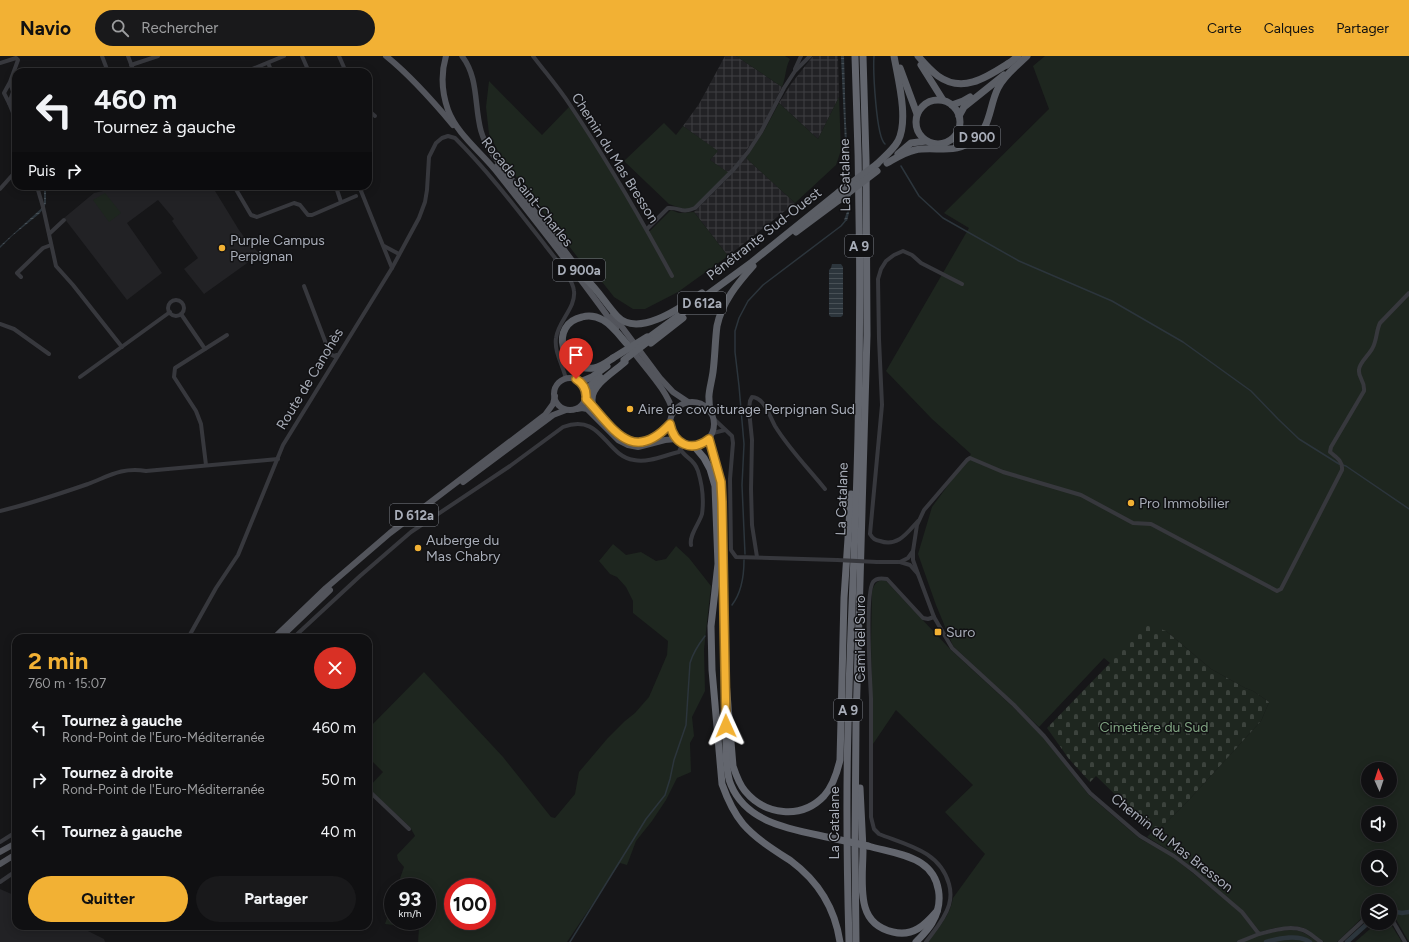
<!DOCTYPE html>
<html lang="fr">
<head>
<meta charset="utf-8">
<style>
	:root { --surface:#101012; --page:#19191b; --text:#f1f3f6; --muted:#9c9d9f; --line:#303032; --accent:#f2b134 }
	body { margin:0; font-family:Figtree,sans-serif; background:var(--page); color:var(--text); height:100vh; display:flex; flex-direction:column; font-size:15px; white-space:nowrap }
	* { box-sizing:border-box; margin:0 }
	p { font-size:13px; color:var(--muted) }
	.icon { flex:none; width:22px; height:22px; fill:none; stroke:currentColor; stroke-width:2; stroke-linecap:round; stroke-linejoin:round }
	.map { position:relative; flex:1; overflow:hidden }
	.details { position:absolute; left:12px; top:578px; width:360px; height:296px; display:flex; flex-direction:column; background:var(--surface); border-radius:12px; box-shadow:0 2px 10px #0003,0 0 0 1px var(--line) }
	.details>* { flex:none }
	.banner { position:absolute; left:12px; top:12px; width:360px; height:122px; border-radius:12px; box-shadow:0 2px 10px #0003,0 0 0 1px var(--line); background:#101012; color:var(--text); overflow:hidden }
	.needle { width:26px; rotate:357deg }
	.controls { position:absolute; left:1361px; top:706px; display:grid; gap:8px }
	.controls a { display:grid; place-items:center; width:36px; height:36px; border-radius:50%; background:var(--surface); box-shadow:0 2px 10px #0003,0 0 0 1px var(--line); font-size:20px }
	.speed { position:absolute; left:384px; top:822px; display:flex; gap:8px; font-size:20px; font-weight:700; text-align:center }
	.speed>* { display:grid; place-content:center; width:52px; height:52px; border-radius:50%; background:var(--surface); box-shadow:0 2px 10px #0003,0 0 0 1px var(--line); line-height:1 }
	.speed small { font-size:10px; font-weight:400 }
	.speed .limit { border:6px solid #d22; background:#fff; color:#111 }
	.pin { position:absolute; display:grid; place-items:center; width:34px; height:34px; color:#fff; margin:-41px -17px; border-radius:50% 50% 50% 0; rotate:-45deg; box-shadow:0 0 4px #0007 }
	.pin .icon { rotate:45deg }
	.me { position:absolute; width:44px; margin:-22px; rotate:359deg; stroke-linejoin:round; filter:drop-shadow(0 0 3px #0008) }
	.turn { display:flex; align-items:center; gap:14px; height:84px; padding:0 16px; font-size:18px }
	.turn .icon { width:52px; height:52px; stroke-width:2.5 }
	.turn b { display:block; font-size:28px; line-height:34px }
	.then { display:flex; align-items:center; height:38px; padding:0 16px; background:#0003; gap:8px; font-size:15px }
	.round { display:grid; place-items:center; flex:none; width:42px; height:42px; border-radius:21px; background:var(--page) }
	.headline { display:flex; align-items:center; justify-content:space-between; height:68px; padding:0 16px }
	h1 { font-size:24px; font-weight:700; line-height:30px; color:var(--accent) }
	.cta { display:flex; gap:8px; margin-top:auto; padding:8px 16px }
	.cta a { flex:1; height:46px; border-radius:24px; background:var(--accent); color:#111; font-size:16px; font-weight:700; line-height:46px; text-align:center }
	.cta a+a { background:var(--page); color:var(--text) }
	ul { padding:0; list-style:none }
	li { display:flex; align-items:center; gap:12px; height:52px; padding:0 16px }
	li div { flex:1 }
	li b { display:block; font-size:15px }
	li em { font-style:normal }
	header { display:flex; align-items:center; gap:24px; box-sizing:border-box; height:56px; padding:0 20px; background:var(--accent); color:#111 }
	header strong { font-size:19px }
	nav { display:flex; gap:22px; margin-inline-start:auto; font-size:14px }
	.search { width:280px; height:36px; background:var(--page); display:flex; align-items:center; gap:10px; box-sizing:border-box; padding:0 14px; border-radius:22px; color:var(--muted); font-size:15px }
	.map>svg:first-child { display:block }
</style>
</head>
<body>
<header>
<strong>Navio</strong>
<div class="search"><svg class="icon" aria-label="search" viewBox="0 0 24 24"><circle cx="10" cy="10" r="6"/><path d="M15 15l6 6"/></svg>Rechercher</div>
<nav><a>Carte</a><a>Calques</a><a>Partager</a></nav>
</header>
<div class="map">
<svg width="1409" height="886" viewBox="0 0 1409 886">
	<defs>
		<pattern id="industrial-grid" width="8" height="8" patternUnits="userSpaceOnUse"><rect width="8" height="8" fill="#222225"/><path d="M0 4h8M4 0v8" fill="none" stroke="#3f3f43"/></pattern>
		<pattern id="cemetery-stones" width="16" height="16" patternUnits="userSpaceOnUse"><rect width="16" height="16" fill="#1e261f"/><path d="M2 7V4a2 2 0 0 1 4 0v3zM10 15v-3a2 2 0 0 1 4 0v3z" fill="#3c433d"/></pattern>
		<pattern id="water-rules" width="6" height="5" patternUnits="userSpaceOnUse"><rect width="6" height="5" fill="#2c353c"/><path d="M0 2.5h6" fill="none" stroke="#485056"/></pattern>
	</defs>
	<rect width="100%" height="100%" fill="#161618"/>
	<g fill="#222225">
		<path d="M 112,130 L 212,130 L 239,174 L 248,186 L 260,198 L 204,238 L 184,213 L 198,202 L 172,165 L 174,163 L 158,144 L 127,167 L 162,217 L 127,244 L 64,162 L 94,137 L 112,133 Z"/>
		<path d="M 0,833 L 16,840 L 16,870 L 78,870 L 104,883 L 105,886 L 0,886 Z"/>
	</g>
	<g fill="url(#industrial-grid)">
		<path d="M 725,0 L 736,0 L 782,31 L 760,75 L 743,99 L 795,147 L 728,200 L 694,156 L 731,119 L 710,104 L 717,95 L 683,70 L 699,48 Z"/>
		<path d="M 813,0 L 838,0 L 839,41 L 818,83 L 779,47 L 791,28 Z"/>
	</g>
	<g fill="#1e261f" fill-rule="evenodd">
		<path d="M 736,0 L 785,0 L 790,3 C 785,12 786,22 782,31 Z"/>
		<path d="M 1045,0 L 1409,0 L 1409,886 L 1390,853 L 1390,845 L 1368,845 L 1368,856 L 1337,886 L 1324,886 L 1304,872 L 1294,870 L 1275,872 L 1260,876 L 1243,855 L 1196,815 L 1175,798 L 1147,781 L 1153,775 L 1155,777 L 1186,747 L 1261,665 L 1269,646 L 1253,635 L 1245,632 L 1211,613 L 1166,575 L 1145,575 L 1110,607 L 1104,602 L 1039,671 L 953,590 L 936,549 L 918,498 L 932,451 L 971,398 L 932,363 L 886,315 L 969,172 L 944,157 L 1049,53 L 1033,10 ZM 1368,713 L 1390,713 L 1390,735 L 1368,735 ZM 1368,757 L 1390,757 L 1390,779 L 1368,779 ZM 1368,801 L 1390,801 L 1390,823 L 1368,823 Z"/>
		<path d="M 489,25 L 542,79 L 569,51 L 604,103 L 645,174 L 650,175 L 671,154 L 679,157 L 694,156 L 728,200 L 678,236 L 645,253 L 633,253 L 614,241 L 599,222 L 585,211 L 501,101 L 489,78 L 486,51 Z"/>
		<path d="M 839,41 L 841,94 L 836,109 L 795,147 L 746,102 L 764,75 L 779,47 L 818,83 Z"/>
		<path d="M 664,67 L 676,79 L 683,70 L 718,95 L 710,104 L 729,117 L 694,151 L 686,154 L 669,148 L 624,105 Z"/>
		<path d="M 105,137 L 121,157 L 109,166 L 93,144 Z"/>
		<path d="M 613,488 L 626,499 L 641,496 L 656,505 L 666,503 L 676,490 L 689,502 L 711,530 L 704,593 L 705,635 L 692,661 L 694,680 L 690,687 L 691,716 L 677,722 L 666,744 L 652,765 L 636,785 L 627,809 L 620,807 L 567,886 L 418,886 L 419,872 L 385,868 L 393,844 L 393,865 L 427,865 L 427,831 L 397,831 L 404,811 L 398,804 L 397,799 L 415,780 L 410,771 L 368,732 L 383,716 L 371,704 L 368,706 L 368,673 L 424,616 L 503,701 L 551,761 L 555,762 L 575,738 L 579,716 L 607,683 L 625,665 L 635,657 L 649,641 L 667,599 L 668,585 L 633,557 L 633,545 L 626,531 L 617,521 L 610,518 L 599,505 ZM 453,831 L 487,831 L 487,865 L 453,865 Z"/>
		<path d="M 882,524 L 886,525 L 950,593 L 1013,651 L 1043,681 L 1089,739 L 1139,782 L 1173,801 L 1194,818 L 1241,857 L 1258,880 C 1271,877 1289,871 1302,876 C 1307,878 1313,883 1318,886 L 928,886 C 938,872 950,860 953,842 L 985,798 L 945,756 L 973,729 L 896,654 L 873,688 L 871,588 L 872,536 C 874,529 875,526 882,524 Z"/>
		<path d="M 1377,867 L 1390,867 L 1402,886 L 1355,886 Z"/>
	</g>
	<path fill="url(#cemetery-stones)" d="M 1147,568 L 1166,575 L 1211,613 L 1245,632 L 1253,635 L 1269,646 L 1261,665 L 1186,747 L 1155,777 L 1096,720 L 1090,726 L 1069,703 L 1047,672 L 1110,607 L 1111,603 L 1133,577 L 1145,575 Z"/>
	<g fill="url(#water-rules)">
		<path d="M 841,0 L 844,0 C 845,29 845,57 847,86 C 849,111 855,140 847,165 L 844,164 L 848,153 Z"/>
		<path d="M 44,130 L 46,130 L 46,147 L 44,152 L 39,158 L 12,180 L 0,192 L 0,190 L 44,150 Z"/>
		<path d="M 832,208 L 841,208 L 843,211 L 843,259 L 841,261 L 831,261 L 829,259 L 829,214 L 831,212 Z"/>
	</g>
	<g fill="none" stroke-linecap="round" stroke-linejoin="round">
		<g stroke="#2c353c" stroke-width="1.5">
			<path d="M 874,0 C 873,14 876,81 885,88"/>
			<path d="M 901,110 L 919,140 L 943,162 L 1019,205 L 1112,245 L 1183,286 L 1251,335 L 1278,363 L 1299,383 L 1339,408 L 1346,410 L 1409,453"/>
			<path d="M 745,498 L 742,429 L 744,388 L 739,330 L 735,296 L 735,275 L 739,262 L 748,245 L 763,229 L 841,170 L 846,164"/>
			<path d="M 732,549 C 742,536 744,520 744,504"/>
			<path d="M 570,886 L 646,763 L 665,739 L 670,723 L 674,704 L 686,669 L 690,607 C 693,597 698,589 705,580"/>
		</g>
		<g stroke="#2c353c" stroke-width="4.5">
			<path d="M 1390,855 L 1402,857 L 1409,856"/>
			<path d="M 1266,886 C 1280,882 1298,878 1310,886"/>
			<path d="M 1347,886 L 1368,867"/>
		</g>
		<g stroke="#37383d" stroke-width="4">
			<path d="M 102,0 L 108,16"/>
			<path d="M 128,0 L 134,16"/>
			<path d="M 302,0 L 309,16"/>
			<path d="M 339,0 L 346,16"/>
			<path d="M 533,0 C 545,16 559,32 570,49 C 607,104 640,161 672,220"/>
			<path d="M 0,7 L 16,2 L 18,4 L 10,26 L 4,37 L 9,47 L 13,36 L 10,26"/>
			<path d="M 268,7 L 272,16"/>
			<path d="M 131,9 L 158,0"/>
			<path d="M 795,13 L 801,0"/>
			<path d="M 245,16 L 284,0"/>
			<path d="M 9,47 L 16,64"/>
			<path d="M 368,54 L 375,60"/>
			<path d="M 36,130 L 38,134 L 43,151 L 56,210 L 73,229 L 122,291"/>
			<path d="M 234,130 L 251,159 L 257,161 L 294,147 L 300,149 L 308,159 L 312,159 L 356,140"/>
			<path d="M 333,130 L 337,134 L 341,146"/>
			<path d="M 359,130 L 392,212"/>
			<path d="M 0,133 L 16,115"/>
			<path d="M 647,173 L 668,152 C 681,151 680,158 695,152 L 734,113 L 748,96 L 761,76 L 784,32 L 795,15 L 810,0"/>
			<path d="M 49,178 L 64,164"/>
			<path d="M 384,190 L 399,198"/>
			<path d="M 21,221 L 17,217 L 43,192 L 51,189"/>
			<path d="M 304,230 L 330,298 L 334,300 L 337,299"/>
			<circle cx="176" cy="252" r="8"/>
			<path d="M 181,258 L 205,293"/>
			<path d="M 0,268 L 14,273 L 49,298"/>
			<path d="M 80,321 L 170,256"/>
			<path d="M 715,364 L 732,380 L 733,387 L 730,423 L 731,494 L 736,501 L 837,504"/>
			<path d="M 713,377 L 725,374"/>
			<path d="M 681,394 C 685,402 694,402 698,415 C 702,428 704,444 702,458 C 699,468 689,479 691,489"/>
			<path d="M 206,409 L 201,368 L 196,355 L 174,321 L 175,312 L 227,279"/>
			<path d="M 0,455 C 30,448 59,438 88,428 C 109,420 122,411 146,415 L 278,403"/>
			<path d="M 918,465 C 907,477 898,491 880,485 C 875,484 873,483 870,478 L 882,349 L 879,283 L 878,223 L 881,213 L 886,205 L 894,199 L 903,195 L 912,199 L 921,207 L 962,228"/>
			<path d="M 757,501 L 752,469 L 751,433 L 752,384 L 749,354 L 750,345 L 752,341 C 764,341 770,361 775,370 C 789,393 809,413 825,433"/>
			<path d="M 877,506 L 900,506 L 910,509 L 918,518 L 934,561 L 952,592 L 1014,649 L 1044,680 L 1090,737 L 1140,780 L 1174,800 L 1195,816 L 1242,856 L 1259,878 C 1272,875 1289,869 1303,874 C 1309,876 1315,882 1321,886"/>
			<path d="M 900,506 L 908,502 L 913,495"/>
			<path d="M 918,518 L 913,504 L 913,495 L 917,469 L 924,454 L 967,404 L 970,402 L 1003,416 L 1081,439 L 1133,467 L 1151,468 L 1277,535 L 1281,533 L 1342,414 C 1343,405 1336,401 1330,396 L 1331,391 L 1364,335 C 1365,324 1358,322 1359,314 C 1359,307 1368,300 1372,293 C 1377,285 1376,275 1380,267 L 1409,237"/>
			<path d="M 188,582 L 216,532 L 238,499 L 283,389 L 392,212 L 419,162 L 425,146 L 427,134 L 429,101 L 436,87 L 442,82 L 448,80 L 455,82 C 488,115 516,152 545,189 C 553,200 573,222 574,235 C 576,252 558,265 556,282 C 554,296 563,309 566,323"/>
			<path d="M 293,582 L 360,520 L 411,476 L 510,410 L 563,371 C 602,356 605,400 634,404 C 649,407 665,399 679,396 L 682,388"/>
			<path d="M 368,734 L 409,773"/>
			<path d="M 0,786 L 16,776"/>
			<path d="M 0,826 L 16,815"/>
			<path d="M 1390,860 L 1405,886"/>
			<path d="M 926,886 C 934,875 945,863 949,849 C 951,842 951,835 949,828 C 940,795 907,789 879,778 L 874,773 L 871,761 C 871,721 871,681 871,642 C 870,623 865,538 873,526 C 876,522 882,522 887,523 L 923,562 L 928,563 L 934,561"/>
			<path d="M 1239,886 L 1259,878"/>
			<path d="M 1340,886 L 1368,860"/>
		</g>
		<path stroke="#45474d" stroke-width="5.5" d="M 462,0 C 479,22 474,50 481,75 C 487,96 504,112 516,129"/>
		<g stroke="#53555c" stroke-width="6">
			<path d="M 386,0 C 411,20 432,44 453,69"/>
			<path d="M 446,0 C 441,17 442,37 448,54 C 457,78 480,95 496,115 C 537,167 578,218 616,272"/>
			<path d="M 497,110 L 544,167 L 588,226"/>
			<path d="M 613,259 L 660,322 L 673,336 L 688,346"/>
			<path d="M 632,294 C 645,312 668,335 673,356"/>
			<circle cx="570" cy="338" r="16"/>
			<path d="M 586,343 L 593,353"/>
			<circle cx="692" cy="368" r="22"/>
			<path d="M 577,353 L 582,352 L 587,353 L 618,384 L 628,389 L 638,391 L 665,384 L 676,383"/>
			<path d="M 620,381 C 640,392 656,383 670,368"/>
			<path d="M 463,426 L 553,359 L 566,354"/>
			<path d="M 274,582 L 326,532 L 390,477 L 545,359 L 553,348 L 555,340"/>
			<path d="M 280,582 L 330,534"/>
			<path d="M 0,796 L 16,787"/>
			<path d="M 0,808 L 16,798"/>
		</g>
		<g stroke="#5b5e65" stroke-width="7">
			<path d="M 918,0 C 924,7 930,14 938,20 C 963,38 987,21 1009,7"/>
			<path d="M 921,9 L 943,44"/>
			<path d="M 1007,9 L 1018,0"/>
			<path d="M 900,12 L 917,58"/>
			<circle cx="938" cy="66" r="22"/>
			<path d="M 952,49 L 963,45 L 970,41"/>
			<path d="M 959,60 L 964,51 L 1004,19"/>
			<path d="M 898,98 L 911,87 L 926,85"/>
			<path d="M 887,107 C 896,102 905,96 915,94 C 934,90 951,98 969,87 C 992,74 988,52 998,32 C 1004,19 1017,10 1027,0"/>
			<path d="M 877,108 C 884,101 893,94 898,85 C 909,64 898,23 894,0"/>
			<path d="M 796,176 L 839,144"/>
			<path d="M 586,223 C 598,234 606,248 617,260 C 638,283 683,250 702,237"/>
			<path d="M 648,282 L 752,206 L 839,136"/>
			<path d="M 651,287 L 683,262"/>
			<path d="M 613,302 C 607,306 601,311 594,312 C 561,316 549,268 582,261 C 589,259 596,260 603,264 C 612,269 620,280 627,288"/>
			<path d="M 580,326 L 592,321 L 607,310"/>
			<path d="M 586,338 L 591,329 L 600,321"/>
			<path d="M 594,353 C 593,350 592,347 592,344 C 591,329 615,315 625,306"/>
			<path d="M 711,356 C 706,340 711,331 713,316 C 715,301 715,285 717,270 C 722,246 737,228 753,210"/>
		</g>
		<g stroke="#63666e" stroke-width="7">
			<path d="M 709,383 L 721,426 L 725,617"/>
			<path d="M 694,390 L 704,402 L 710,413 L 715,430 L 718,508 L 711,570 L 712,614 L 722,728 C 727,742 733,756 743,768 C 756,783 774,794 791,805 C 818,825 835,853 840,886"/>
			<path d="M 725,613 L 733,710 C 736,719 739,728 745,735 C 765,759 801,764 824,740 C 833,730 837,717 840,704 L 844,542 L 851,438"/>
			<path d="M 726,676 L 726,703"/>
			<path d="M 726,699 C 727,709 727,721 731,729 C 748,770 798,774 836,783"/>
			<path d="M 860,732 C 861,752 862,772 863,793 C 863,812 860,833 865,851 C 869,865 880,873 893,876 C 913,881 925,869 937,855"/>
			<path d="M 868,790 C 885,795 905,797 921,807 C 941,820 944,847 932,867 C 928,874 922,880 916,886"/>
			<path d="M 849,886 C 847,815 846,743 848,672 C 850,574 856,476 858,378 C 861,252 860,126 855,0"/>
			<path d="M 856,886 L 855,793 L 856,666 L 867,279 L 866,103 L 863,0"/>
		</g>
		<path stroke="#37383d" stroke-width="4" d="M 837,504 L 877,506"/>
		<g stroke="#5b5e65" stroke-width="7">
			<path d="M 839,136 L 877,108"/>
			<path d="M 839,144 L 877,115"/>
			<path d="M 613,302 L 647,281"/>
			<path d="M 624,304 L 650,284"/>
		</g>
		<path stroke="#63666e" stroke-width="7" d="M 836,783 L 868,790"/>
	</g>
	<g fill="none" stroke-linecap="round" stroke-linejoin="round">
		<defs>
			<path id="route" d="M 576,323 C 584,328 587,334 586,343 C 612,370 631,410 670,368 C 674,388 691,397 709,383 L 721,426 L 722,446 L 726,670"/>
		</defs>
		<use href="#route" stroke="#9d7322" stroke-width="10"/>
		<use href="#route" stroke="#f2b134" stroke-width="7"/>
	</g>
	<g fill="#f2b134" stroke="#111113" stroke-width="1.5">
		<circle cx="222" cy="192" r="4"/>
		<circle cx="630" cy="353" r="4"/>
		<circle cx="1131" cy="447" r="4"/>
		<circle cx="418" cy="492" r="4"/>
		<rect x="934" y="572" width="8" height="8" rx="2"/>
	</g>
	<g text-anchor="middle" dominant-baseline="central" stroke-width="3" stroke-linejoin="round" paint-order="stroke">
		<g fill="#111113" stroke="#7b7e86" stroke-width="1">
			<rect x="954" y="70" width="46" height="22" rx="3"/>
			<rect x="845" y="179" width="28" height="22" rx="3"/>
			<rect x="553" y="203" width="52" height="22" rx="3"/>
			<rect x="678" y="236" width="48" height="22" rx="3"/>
			<rect x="390" y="448" width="48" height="22" rx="3"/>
			<rect x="834" y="643" width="28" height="22" rx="3"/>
		</g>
		<g font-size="13" font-weight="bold" fill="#a8adb8">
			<text x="977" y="81">D 900</text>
			<text x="859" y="190">A 9</text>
			<text x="579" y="214">D 900a</text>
			<text x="702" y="247">D 612a</text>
			<text x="414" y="459">D 612a</text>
			<text x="848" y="654">A 9</text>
		</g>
		<g font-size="14" fill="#a8adb8" stroke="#111113">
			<text transform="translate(615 102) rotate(58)">Chemin du Mas Bresson</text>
			<text transform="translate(845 119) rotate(-91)">La Catalane</text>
			<text transform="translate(527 136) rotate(51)">Rocade Saint-Charles</text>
			<text transform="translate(764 178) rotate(-38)">Pénétrante Sud-Ouest</text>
			<text transform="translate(310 323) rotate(-59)">Route de Canohès</text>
			<text transform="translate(842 443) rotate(-88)">La Catalane</text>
			<text transform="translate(860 583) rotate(-90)">Cami del Suro</text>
			<text transform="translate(834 767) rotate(-90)">La Catalane</text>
			<text transform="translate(1172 787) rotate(38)">Chemin du Mas Bresson</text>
		</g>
		<g font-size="14" fill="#a8adb8" stroke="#111113" text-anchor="start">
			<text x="230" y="184">Purple Campus<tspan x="230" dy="16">Perpignan</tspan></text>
			<text x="638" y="353">Aire de covoiturage Perpignan Sud</text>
			<text x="1139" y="447">Pro Immobilier</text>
			<text x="426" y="484">Auberge du<tspan x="426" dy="16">Mas Chabry</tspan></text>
			<text x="946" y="576">Suro</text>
		</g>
		<g font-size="14" fill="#7fa381" stroke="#111113">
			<text x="1154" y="671">Cimetière du Sud</text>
		</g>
	</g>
</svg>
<div class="controls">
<a><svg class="needle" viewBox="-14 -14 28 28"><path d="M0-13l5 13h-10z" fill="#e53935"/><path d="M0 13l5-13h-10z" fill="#9c9d9f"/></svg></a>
<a><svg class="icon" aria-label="sound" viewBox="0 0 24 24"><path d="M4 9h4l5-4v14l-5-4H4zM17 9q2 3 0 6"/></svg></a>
<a><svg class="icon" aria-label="search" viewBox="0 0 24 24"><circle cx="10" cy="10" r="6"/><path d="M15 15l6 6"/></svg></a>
<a><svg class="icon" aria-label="layers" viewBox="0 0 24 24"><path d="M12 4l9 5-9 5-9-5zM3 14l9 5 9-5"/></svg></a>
</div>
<div class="speed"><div>93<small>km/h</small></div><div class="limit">100</div></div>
<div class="pin" style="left:576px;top:323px;background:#d93025"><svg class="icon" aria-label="arrive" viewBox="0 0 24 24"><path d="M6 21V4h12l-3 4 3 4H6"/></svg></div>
<svg class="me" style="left:726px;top:670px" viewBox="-20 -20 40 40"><path d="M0-17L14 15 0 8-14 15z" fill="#f2b134" stroke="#fff" stroke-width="4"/></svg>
<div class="banner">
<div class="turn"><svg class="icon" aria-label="left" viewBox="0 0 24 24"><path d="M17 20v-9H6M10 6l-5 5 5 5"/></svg><div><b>460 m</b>Tournez à gauche</div></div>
<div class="then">Puis<svg class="icon" aria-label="right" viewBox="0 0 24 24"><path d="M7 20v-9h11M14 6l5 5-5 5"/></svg></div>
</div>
<section class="details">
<div class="headline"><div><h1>2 min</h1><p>760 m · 15:07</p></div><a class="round" style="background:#d93025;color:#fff"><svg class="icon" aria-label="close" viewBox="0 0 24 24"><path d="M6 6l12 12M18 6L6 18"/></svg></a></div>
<ul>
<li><svg class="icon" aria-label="left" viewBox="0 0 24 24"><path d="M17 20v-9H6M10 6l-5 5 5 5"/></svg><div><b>Tournez à gauche</b><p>Rond-Point de l'Euro-Méditerranée</p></div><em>460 m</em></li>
<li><svg class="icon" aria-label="right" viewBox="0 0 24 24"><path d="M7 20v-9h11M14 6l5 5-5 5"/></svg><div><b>Tournez à droite</b><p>Rond-Point de l'Euro-Méditerranée</p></div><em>50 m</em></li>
<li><svg class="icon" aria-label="left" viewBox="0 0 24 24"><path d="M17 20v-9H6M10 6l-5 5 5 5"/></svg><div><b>Tournez à gauche</b></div><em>40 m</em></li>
</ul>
<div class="cta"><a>Quitter</a><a>Partager</a></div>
</section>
</div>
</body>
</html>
